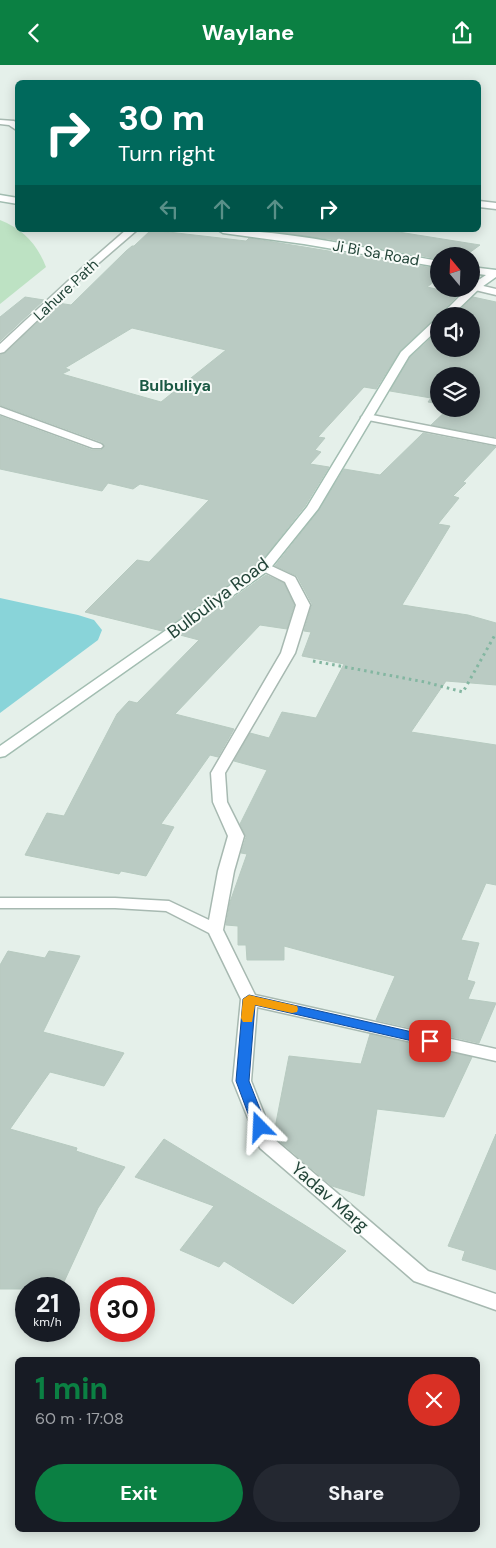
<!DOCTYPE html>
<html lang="en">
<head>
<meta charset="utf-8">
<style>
	:root { --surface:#171b24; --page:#242831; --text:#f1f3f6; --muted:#9ea1a6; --accent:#0b8043 }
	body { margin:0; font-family:"DM Sans",sans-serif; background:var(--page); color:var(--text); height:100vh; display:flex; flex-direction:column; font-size:19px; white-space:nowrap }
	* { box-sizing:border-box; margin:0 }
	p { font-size:16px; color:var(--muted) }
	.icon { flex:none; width:28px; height:28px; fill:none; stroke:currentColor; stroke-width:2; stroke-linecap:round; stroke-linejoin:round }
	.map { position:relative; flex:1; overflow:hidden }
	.sheet { position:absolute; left:15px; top:1292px; width:465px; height:175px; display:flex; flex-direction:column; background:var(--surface); border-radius:8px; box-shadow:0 2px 12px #0003 }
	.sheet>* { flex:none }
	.hud { position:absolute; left:15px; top:15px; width:466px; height:152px; border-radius:8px; box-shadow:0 2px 12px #0003; background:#00695c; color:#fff; overflow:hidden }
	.needle { width:32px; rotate:341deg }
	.controls { position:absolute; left:430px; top:182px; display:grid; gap:10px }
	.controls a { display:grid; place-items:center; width:50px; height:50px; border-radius:50%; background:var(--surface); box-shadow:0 2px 12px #0003; font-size:25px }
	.speed { position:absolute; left:15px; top:1212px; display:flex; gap:10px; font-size:25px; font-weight:700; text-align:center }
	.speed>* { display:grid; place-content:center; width:65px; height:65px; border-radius:50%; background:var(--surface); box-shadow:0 2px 12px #0003; line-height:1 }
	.speed small { font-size:12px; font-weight:400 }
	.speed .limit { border:8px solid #d22; background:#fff; color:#111 }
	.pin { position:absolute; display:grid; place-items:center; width:42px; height:42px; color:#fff; margin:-21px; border-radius:10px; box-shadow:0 2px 8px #0006 }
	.me { position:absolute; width:55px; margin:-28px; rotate:339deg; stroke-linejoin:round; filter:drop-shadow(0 0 4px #0008) }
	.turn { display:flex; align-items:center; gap:18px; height:105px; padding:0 20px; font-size:22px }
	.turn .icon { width:65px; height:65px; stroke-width:2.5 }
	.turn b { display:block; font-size:35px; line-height:42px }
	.lanes { display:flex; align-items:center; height:48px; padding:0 20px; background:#0003; justify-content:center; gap:25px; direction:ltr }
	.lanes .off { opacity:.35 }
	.round { display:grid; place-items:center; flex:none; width:52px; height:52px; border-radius:26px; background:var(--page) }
	.headline { display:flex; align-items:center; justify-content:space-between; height:85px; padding:0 20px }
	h1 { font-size:30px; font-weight:700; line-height:38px; color:var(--accent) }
	.cta { display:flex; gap:10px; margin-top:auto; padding:10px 20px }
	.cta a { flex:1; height:58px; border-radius:30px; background:var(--accent); color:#fff; font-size:20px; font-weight:700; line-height:58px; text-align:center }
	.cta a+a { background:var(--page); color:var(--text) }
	header { display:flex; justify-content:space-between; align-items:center; height:65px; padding:0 20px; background:var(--accent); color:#fff; font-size:22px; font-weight:700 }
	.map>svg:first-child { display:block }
</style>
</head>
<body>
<header><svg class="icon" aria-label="back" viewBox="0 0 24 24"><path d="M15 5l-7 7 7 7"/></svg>Waylane<svg class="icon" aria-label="share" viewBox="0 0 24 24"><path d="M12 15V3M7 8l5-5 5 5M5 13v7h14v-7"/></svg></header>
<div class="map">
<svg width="496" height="1483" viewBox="0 0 496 1483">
	<rect width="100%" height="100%" fill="#e5f0ea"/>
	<path fill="#bde2c3" d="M 0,155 C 23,164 37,179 46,202 L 0,239 Z"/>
	<path fill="#89d4d9" d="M 0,533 L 78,550 L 94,555 L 102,565 L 98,575 L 0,648 Z"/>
	<g fill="#bacbc3" stroke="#b7cac0" fill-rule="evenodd">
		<path d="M 151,165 L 246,176 L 249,173 L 439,204 L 439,213 L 427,222 L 459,229 L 439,250 L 439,252 L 434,254 L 400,286 L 376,324 L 364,322 L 318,372 L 325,373 L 315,385 L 321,387 L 310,399 L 329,402 L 305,441 L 260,498 L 162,566 L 85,547 L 137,495 L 149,497 L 209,435 L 140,419 L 133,424 L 108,418 L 102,426 L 0,404 L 0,351 L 92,385 L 101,385 L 104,382 L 102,377 L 0,340 L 0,290 L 5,288 L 58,238 L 71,240 L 126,186 L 132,181 L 134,181 ZM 132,263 L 226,285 L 161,337 L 62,309 L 70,305 L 65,303 Z"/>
		<path d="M 259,165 L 386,165 L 480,180 L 465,191 L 439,191 L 439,194 L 329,174 Z"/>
		<path d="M 25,232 L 44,235 L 0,276 L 0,252 Z"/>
		<path d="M 473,232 L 496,237 L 496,372 L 431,360 L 448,344 L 471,344 L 471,311 L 439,311 L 439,339 L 428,337 L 431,333 L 390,326 L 410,292 L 439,266 L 439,284 L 471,284 L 471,251 L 453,251 Z"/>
		<path d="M 423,368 L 496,382 L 463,417 L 466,418 L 453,431 L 459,433 L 438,459 L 450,461 L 402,540 L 468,550 L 496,558 L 496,620 L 446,616 L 411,667 L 496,680 L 496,820 L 486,818 L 461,875 L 479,878 L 467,915 L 475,917 L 468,934 L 496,938 L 479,978 L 376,955 L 395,911 L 284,881 L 284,895 L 247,895 L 246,880 L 238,880 L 238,861 L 226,860 L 230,837 L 247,789 L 241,788 L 246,772 L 240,759 L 267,705 L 234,696 L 250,668 L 269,673 L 282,647 L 316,653 L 344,599 L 302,591 L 311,567 L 304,566 L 312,539 L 297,511 L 275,501 L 319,445 L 344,404 L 380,410 Z"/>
		<path d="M 266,510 L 284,518 L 294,540 L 287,564 L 260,560 L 175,649 L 234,664 L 218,692 L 210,690 L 161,759 L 174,762 L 146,811 L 121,806 L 119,809 L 25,790 L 47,748 L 64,751 L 117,649 L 129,636 L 137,638 L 199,575 L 180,570 Z"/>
		<path d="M 8,886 L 45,893 L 49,886 L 80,891 L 43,967 L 124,988 L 104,1021 L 50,1007 L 10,1064 L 77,1083 L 76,1086 L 125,1102 L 98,1143 L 63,1219 L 47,1215 L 43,1224 L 0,1224 L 0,900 Z"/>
		<path d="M 370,969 L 472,992 L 444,1052 L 377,1044 L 364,1131 L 332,1121 L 276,1073 L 274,1068 L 289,991 L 361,999 Z"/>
		<path d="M 496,1069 L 496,1205 L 462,1195 L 465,1186 L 448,1181 Z"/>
		<path d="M 164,1074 L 303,1159 L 346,1186 L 293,1239 L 224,1196 L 219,1202 L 180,1185 L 214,1141 L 135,1112 Z"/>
	</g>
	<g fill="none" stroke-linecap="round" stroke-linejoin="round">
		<defs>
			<g id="street">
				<path d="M 0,55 L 14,56 L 18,59 L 18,66 L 9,60 L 0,59 Z"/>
				<path d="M 479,136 L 496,138 L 496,144 L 479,142 Z"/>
				<path d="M 126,165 L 137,165 L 86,209 L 4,287 L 0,288 L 0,279 L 80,205 Z"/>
				<path d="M 475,219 L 496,224 L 496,230 L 471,224 L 471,220 Z"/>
				<path d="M 0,342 L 101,379 L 103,381 L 101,383 L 93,383 L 0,349 Z"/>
				<path d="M 367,349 L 496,374 L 496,380 L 363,354 L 361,352 Z"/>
				<path d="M 265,498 L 295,512 L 310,540 L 295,588 L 225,708 L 227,737 L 244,771 L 234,806 L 223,865 L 255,930 L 496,984 L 496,996 L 257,942 L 251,1016 L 274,1074 L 428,1206 L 496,1229 L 496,1245 L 414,1216 L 260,1083 L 233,1016 L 241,934 L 209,868 L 166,846 L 115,843 L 0,843 L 0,833 L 115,833 L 169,836 L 209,855 L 218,806 L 228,771 L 213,737 L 211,708 L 281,588 L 296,540 L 285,517 L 261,505 L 259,502 Z"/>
			</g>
			<g id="secondary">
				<path d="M 0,130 L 18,133 L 18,139 L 0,136 Z"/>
				<path d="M 218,165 C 292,165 366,184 439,196 L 439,202 L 304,179 L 223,168 Z"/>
				<path d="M 471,202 L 496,205 L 496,212 L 479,224 L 451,251 L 440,251 L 467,224 L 471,224 L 471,220 L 486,210 L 471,208 Z"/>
				<path d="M 439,254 L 439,263 L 409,291 L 318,444 L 269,505 L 5,691 L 0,692 L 0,681 L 261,499 L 307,442 L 401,287 L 435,255 Z"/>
			</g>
		</defs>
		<use href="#street" stroke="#a7b9b1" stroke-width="3"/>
		<use href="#secondary" stroke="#a2bdb1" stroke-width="3"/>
		<path stroke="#83b6a1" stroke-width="3" stroke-dasharray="2.5 4" stroke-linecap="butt" d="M 313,596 L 425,617 L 463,627 L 496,568"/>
		<use href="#street" fill="#fff" fill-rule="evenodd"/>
		<use href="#secondary" fill="#fff" fill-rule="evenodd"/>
	</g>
	<path fill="#1a73e8" stroke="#114b97" d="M 249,930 L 430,971 L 434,973 L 436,976 L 434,979 L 430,980 L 255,940 L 249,1016 L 267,1062 L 265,1066 L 256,1066 L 253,1062 L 236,1016 L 243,934 Z"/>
	<path fill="#f59e0b" d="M 249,930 L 297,941 L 298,944 L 297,947 L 292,948 L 255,940 L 252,957 L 243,957 L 241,953 L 243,934 Z"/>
	<g text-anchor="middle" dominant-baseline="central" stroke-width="4" stroke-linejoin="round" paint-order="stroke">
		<g font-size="15" fill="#224438" stroke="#f7fbf8">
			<text transform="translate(376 188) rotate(10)">Ji Bi Sa Road</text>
			<text transform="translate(66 225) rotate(-43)">Lahure Path</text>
		</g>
		<g font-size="16" font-weight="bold" fill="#1b5944" stroke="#f7fbf8">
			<text x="175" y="320">Bulbuliya</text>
		</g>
		<g font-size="18" fill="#224438" stroke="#f7fbf8">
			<text transform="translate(218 533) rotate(-37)">Bulbuliya Road</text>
			<text transform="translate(330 1132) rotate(41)">Yadav Marg</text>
		</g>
	</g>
</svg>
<div class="controls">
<a><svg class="needle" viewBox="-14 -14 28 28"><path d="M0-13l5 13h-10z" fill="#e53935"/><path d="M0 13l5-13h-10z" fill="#9ea1a6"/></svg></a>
<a><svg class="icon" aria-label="sound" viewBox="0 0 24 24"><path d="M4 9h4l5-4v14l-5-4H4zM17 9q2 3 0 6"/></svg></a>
<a><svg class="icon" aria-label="layers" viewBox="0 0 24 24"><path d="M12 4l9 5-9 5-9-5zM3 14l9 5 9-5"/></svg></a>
</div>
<div class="speed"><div>21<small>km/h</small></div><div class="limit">30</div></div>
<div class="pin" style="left:430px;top:976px;background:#d93025"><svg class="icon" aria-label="arrive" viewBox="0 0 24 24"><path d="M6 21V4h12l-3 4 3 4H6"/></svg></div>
<svg class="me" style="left:260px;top:1062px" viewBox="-20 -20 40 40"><path d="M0-17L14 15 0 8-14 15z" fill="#1a73e8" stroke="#fff" stroke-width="4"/></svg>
<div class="hud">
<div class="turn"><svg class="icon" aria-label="right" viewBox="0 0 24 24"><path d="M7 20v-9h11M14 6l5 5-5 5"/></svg><div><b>30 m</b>Turn right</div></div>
<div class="lanes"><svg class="icon off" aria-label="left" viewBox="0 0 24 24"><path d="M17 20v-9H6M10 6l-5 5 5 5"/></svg><svg class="icon off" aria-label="ahead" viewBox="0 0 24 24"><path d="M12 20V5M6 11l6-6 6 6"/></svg><svg class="icon off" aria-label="ahead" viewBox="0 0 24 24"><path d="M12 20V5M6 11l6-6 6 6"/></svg><svg class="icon" aria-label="right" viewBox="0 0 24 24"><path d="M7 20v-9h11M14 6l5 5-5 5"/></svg></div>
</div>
<section class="sheet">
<div class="headline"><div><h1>1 min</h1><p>60 m · 17:08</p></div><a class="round" style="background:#d93025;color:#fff"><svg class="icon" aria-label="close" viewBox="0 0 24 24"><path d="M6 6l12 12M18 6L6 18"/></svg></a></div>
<div class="cta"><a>Exit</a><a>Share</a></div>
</section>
</div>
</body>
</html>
